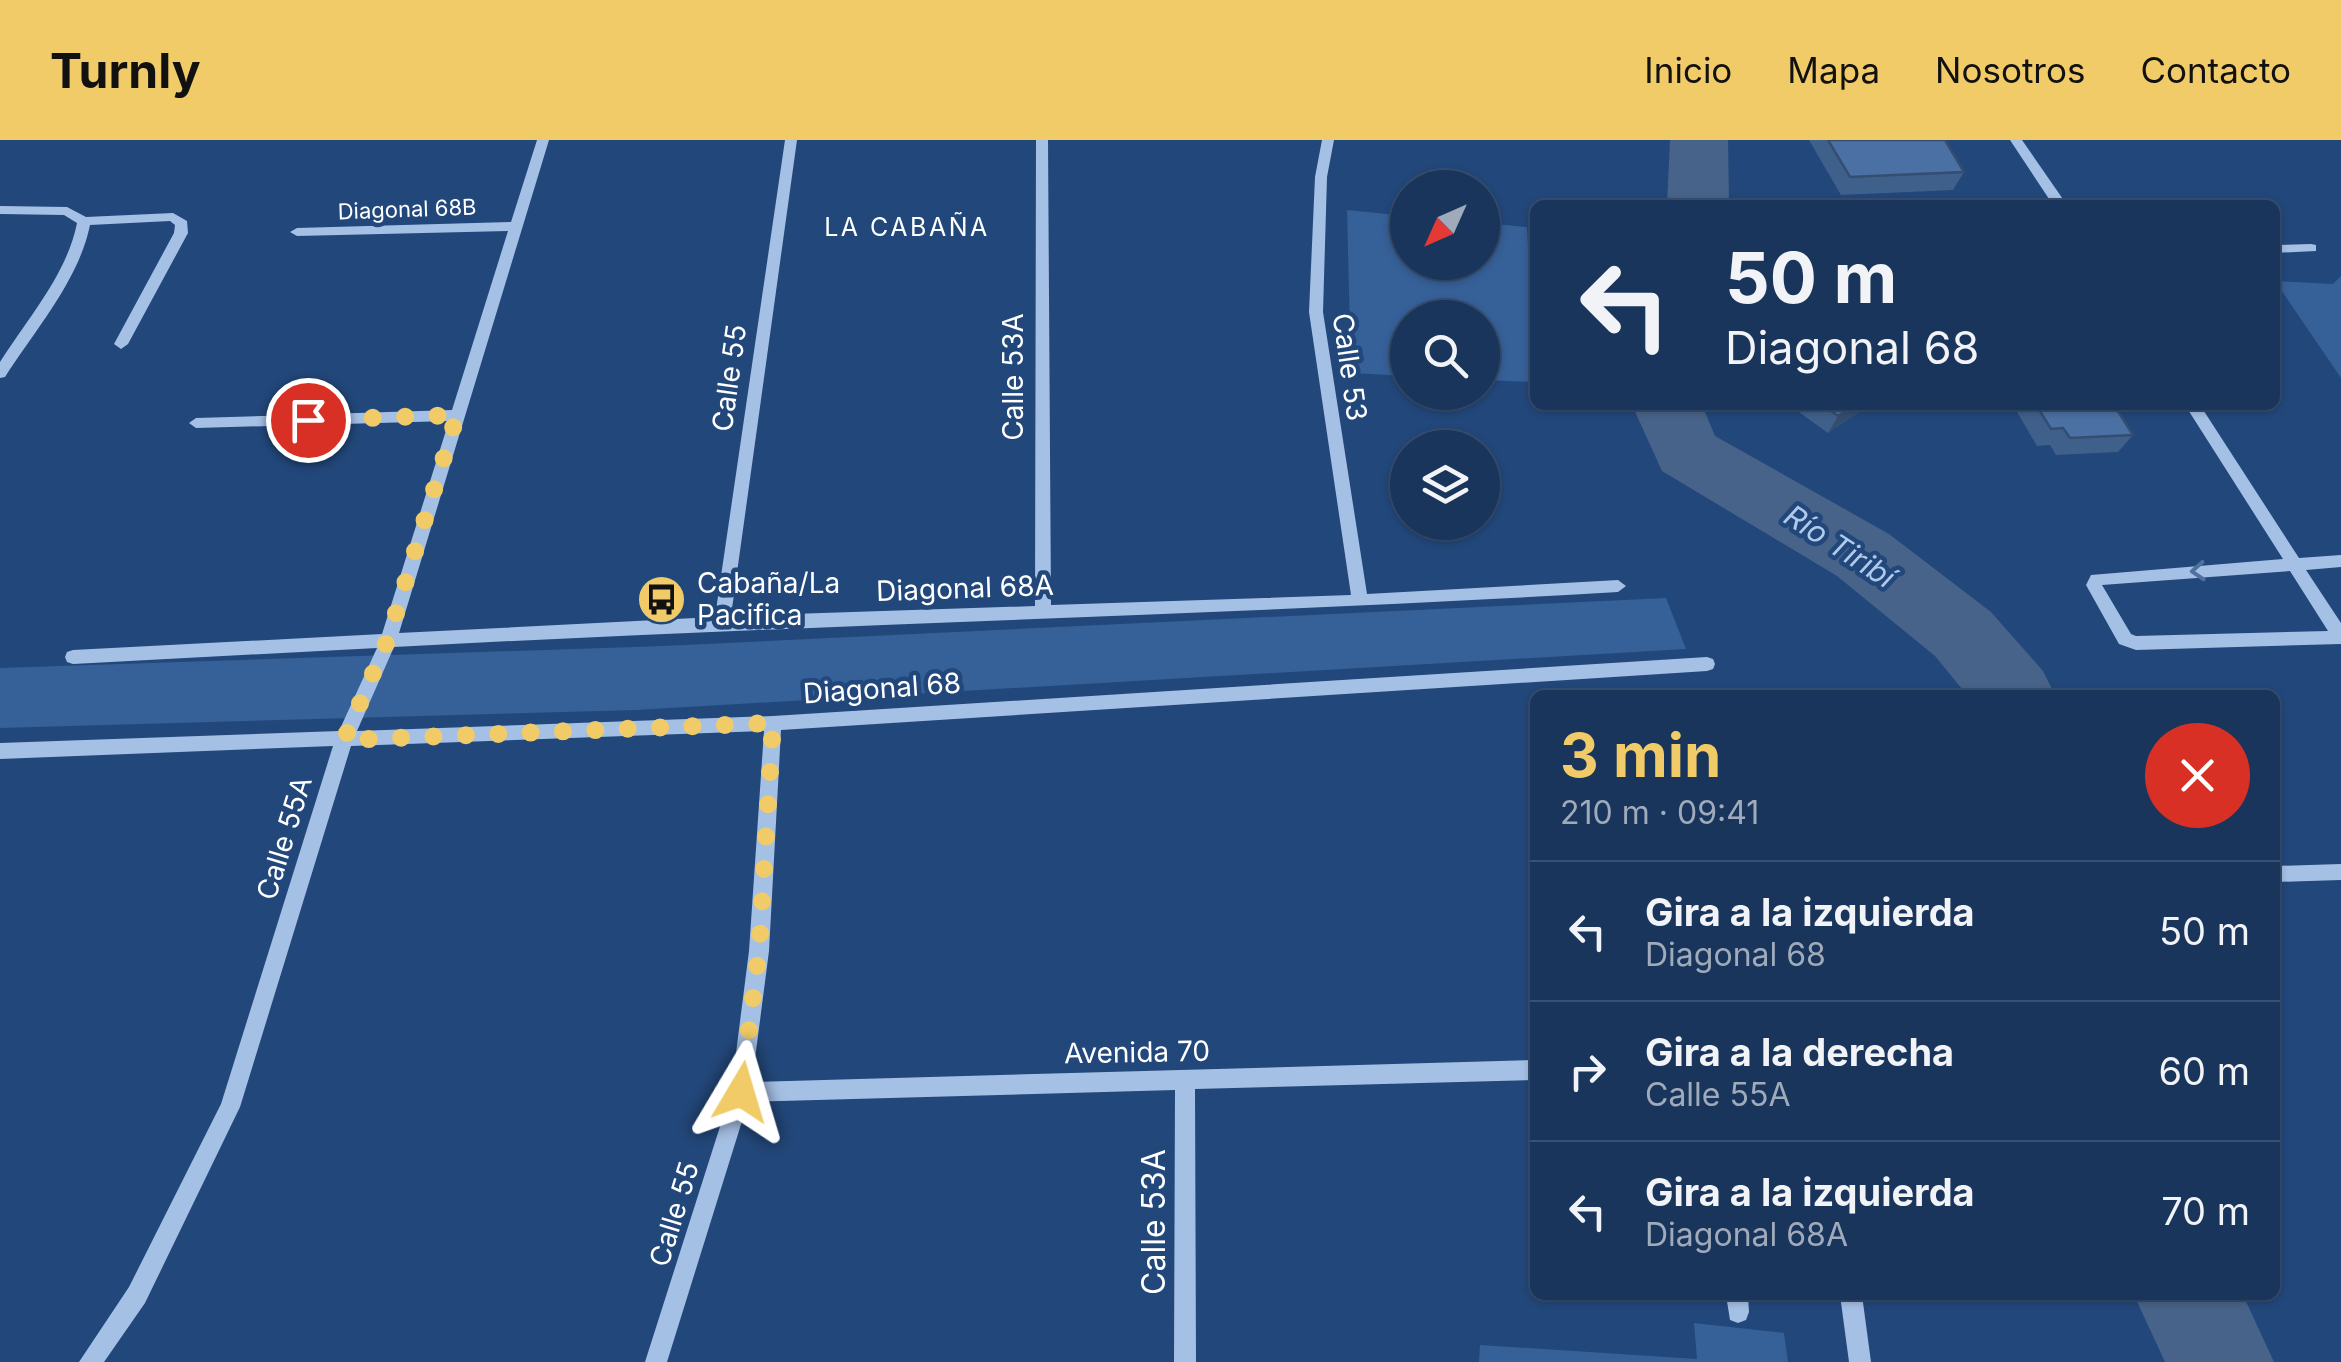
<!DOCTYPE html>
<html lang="es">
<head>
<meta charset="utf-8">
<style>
	:root { --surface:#1a355c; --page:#233d62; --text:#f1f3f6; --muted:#9fabbb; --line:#385072; --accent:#f0cb67 }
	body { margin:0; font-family:Inter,sans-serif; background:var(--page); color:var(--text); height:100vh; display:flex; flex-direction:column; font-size:38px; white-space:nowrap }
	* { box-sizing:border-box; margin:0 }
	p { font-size:32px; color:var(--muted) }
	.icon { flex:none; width:55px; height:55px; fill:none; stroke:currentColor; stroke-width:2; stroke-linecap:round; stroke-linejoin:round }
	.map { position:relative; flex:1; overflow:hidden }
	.sheet { position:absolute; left:1530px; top:550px; width:750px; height:610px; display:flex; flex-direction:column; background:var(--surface); border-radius:15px; box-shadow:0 2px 8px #0004,0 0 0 2px var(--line) }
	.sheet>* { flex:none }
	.guide { position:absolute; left:1530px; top:60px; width:750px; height:210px; border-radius:15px; box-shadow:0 2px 8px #0004,0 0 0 2px var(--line); background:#1a355c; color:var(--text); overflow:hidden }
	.needle { width:65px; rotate:225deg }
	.fabs { position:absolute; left:1390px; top:30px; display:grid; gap:20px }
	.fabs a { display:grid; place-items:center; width:110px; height:110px; border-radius:50%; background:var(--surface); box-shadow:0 2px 8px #0004,0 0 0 2px var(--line); font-size:50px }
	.pin { position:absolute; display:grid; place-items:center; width:85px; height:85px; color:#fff; margin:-42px; border:5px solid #fff; border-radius:50%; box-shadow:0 2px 10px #0007 }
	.me { position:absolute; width:110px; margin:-55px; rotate:7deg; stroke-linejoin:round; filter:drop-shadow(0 0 8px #0008) }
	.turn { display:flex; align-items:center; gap:35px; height:210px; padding:0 30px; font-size:45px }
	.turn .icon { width:130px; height:130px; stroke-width:2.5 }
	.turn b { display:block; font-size:70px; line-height:85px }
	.round { display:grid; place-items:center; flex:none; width:105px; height:105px; border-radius:52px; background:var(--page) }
	.headline { display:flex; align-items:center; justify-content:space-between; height:170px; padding:0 30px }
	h1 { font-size:60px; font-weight:700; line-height:75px; color:var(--accent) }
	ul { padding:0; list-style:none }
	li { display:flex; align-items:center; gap:30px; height:140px; padding:0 30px; border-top:2px solid var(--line) }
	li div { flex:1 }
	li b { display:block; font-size:38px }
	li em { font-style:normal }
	header { display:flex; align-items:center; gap:60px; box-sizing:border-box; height:140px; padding:0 50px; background:var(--accent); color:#111 }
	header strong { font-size:48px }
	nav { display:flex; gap:55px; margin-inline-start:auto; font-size:35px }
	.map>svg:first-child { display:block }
</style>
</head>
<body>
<header>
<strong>Turnly</strong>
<nav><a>Inicio</a><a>Mapa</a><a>Nosotros</a><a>Contacto</a></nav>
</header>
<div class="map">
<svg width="2341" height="1222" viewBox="0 0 2341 1222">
	<rect width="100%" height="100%" fill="#22477a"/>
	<g fill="#366098">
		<path d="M 1347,70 L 1407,76 L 1408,122 L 1482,122 L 1483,83 L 1527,87 L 1535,242 L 1483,240 L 1482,178 L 1408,178 L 1407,236 L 1351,233 Z"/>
		<path d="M 2341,136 L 2341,238 L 2275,141 L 2333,144 Z"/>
		<path d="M 1666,458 L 1686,509 L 636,570 L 0,588 L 0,528 L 663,506 Z"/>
		<path d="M 1694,1183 L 1784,1193 L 1788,1222 L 1479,1222 L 1480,1205 L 1697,1219 Z"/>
	</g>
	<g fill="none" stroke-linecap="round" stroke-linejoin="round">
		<g fill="#486389" fill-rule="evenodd">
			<path d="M 1670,0 L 1728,0 L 1729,65 L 1667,65 Z"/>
			<path d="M 1632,265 L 1702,265 L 1715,296 L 1889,394 L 1991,472 L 2043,531 L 2055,555 L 1967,555 L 1935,516 L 1837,436 L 1662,331 Z"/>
			<path d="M 2134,1155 L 2243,1155 L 2274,1222 L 2165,1222 Z"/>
		</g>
		<g fill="#a5c0e5" fill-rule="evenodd">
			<path d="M 537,0 L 549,0 L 399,493 L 715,477 L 785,0 L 797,0 L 731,476 L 1035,466 L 1036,0 L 1048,0 L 1051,465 L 1351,455 L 1309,172 L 1315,37 L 1322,0 L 1334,0 L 1327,37 L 1323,172 L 1367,454 L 1618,440 L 1626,446 L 1618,452 C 1210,476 802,485 394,507 L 357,591 L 773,576 L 1707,517 L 1713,519 L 1715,524 L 1713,529 L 1707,531 L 781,590 L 769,811 L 752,942 L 1535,920 L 1535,940 L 1195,949 L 1196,1222 L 1174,1222 L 1175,950 L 748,962 L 667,1222 L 645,1222 L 731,952 L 749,811 L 764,591 L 351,606 L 240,967 L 145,1163 L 104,1222 L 79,1222 L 129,1147 L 221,964 L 333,606 L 0,619 L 0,603 L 339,591 L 377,508 L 73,524 L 67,522 L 65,517 L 67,512 L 73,510 L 382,494 L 449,281 L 196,288 L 189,283 L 196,278 L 452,270 L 508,91 L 297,96 L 290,92 L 297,88 L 511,82 Z"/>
			<path d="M 2010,0 L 2022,0 L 2067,65 L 2053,65 Z"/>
			<path d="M 0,66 L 67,67 L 86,77 L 173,73 L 187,81 L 188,93 L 128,204 L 121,209 L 114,204 L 174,93 L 175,85 L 170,81 L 90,85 C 79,140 35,190 5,237 L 0,238 L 0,222 C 28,178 67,134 77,83 L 64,75 L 0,74 Z"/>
			<path d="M 2311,104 L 2316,105 L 2316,111 L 2275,113 L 2275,105 Z"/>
			<path d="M 2185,265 L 2200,265 L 2299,418 L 2341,415 L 2341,427 L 2306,430 L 2341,483 L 2341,504 L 2136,510 L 2119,504 L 2086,445 L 2091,435 L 2283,419 ZM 2290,431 L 2328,491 L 2136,496 L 2131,494 L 2102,445 Z"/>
			<path d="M 2341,724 L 2341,740 L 2275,742 L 2275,726 Z"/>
			<path d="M 1726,1155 L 1748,1155 L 1749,1172 L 1746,1180 L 1738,1183 L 1730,1180 Z"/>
			<path d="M 1840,1155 L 1862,1155 L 1871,1222 L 1849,1222 Z"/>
		</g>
	</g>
	<g fill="#40608c">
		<path d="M 1809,0 L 1945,0 L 1964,32 L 1953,50 L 1841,55 Z"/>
		<path d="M 1789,265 L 1864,265 L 1859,272 L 1828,293 Z"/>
		<path d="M 2013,265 L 2114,265 L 2133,295 L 2118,312 L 2056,315 L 2050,305 L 2037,306 Z"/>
	</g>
	<path fill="#344e72" d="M 1855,265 L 1864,265 L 1859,272 L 1828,293 L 1838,276 Z"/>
	<g fill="#4b70a3" stroke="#344e72" stroke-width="2.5">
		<path d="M 1828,0 L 1945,0 L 1964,32 L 1850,37 Z"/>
		<path d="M 1823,265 L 1855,265 L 1838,276 Z"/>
		<path d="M 2036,265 L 2114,265 L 2133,295 L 2070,298 L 2063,288 L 2051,289 Z"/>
	</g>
	<defs><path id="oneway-chevron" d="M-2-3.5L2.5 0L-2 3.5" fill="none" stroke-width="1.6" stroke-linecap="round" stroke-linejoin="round" transform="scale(2.5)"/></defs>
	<use stroke="#50719f" href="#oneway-chevron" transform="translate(2198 431) rotate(176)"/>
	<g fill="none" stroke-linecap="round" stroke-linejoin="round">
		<path stroke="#f0cb67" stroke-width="18" stroke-dasharray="0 32.4" d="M 308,280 L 457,275 L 388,499 L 344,600 L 773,583 L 759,811 L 741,952"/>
	</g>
	<defs>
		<symbol id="bus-disc" viewBox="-11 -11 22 22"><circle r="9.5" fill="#f0cb67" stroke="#22477a"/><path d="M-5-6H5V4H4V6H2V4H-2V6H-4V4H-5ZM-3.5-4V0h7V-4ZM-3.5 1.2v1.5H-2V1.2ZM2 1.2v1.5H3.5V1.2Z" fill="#111"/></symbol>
	</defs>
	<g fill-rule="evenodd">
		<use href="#bus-disc" x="634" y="432" width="55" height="55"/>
	</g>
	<g text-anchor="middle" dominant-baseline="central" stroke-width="9" stroke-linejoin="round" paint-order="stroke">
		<g font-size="22" fill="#fff" stroke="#22477a">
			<text transform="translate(407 69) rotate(-2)">Diagonal 68B</text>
		</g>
		<g font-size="25" letter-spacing="2.5" fill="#fff" stroke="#22477a">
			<text x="907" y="87">LA CABAÑA</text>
		</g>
		<g font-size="28" fill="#fff" stroke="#22477a">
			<text transform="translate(1350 227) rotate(82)">Calle 53</text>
			<text transform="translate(1013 237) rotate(-90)">Calle 53A</text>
			<text transform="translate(729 238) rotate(-82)">Calle 55</text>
			<text transform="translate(965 448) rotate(-2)">Diagonal 68A</text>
			<text transform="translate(882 548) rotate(-4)">Diagonal 68</text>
			<text transform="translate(284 698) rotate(-73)">Calle 55A</text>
			<text transform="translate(1137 912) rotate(-1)">Avenida 70</text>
			<text transform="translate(674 1074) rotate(-73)">Calle 55</text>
		</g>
		<g font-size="28" fill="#fff" stroke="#22477a" text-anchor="start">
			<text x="697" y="443">Cabaña/La<tspan x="697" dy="32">Pacifica</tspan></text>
		</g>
		<g font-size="30" font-style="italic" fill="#b0caed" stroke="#22477a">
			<text transform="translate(1840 406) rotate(33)">Río Tiribí</text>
		</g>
		<g font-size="32" fill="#fff" stroke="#22477a">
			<text transform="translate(1153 1082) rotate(-90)">Calle 53A</text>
		</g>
	</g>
</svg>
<div class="fabs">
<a><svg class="needle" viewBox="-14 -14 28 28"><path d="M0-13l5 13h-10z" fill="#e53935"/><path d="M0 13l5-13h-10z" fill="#9fabbb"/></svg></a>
<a><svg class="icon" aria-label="search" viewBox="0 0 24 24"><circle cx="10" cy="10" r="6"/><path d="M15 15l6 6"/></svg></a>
<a><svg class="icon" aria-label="layers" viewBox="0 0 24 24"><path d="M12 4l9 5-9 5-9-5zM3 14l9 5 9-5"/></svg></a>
</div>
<div class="pin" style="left:308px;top:280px;background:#d93025"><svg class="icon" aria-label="arrive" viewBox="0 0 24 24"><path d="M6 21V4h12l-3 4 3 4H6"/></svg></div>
<svg class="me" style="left:741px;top:952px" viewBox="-20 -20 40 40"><path d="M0-17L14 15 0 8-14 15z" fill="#f0cb67" stroke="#fff" stroke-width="4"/></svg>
<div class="guide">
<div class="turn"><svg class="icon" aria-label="left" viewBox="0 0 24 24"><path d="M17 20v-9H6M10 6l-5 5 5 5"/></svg><div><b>50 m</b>Diagonal 68</div></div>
</div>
<section class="sheet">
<div class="headline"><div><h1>3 min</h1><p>210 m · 09:41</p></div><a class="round" style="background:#d93025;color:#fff"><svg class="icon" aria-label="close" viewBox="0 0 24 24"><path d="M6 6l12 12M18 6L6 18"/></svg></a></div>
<ul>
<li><svg class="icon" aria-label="left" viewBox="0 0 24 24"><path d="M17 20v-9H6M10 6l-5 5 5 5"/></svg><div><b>Gira a la izquierda</b><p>Diagonal 68</p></div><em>50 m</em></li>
<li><svg class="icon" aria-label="right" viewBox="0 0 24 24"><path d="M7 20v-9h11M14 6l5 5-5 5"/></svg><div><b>Gira a la derecha</b><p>Calle 55A</p></div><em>60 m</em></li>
<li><svg class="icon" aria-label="left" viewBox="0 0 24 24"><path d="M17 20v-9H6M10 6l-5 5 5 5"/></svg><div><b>Gira a la izquierda</b><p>Diagonal 68A</p></div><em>70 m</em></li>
</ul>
</section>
</div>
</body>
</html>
